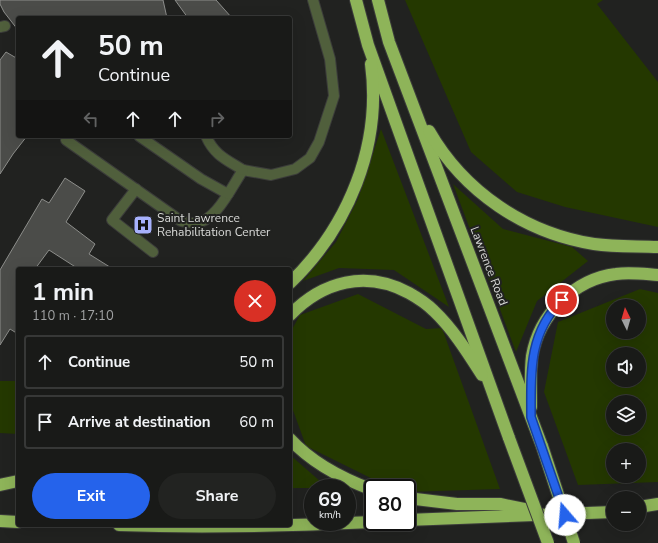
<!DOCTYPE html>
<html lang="en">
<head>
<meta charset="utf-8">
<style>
	:root { --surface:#191a18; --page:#222321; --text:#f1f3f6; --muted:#9fa1a2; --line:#373837; --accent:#2563eb }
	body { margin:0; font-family:"Nunito Sans",sans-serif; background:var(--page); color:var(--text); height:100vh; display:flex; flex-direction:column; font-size:15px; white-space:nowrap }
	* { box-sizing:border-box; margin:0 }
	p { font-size:13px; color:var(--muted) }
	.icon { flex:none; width:22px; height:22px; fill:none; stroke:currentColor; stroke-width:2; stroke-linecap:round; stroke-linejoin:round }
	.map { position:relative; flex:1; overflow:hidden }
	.details { position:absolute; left:16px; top:267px; width:276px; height:260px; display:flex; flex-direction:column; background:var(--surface); border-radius:4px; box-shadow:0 4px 16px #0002,0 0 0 1px var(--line) }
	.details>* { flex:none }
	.banner { position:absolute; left:16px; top:16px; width:276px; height:122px; border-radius:4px; box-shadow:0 4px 16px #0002,0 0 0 1px var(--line); background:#191a18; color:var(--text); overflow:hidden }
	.needle { width:26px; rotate:355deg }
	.fabs { position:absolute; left:606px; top:299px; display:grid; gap:8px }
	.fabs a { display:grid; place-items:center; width:40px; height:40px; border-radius:50%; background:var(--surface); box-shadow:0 4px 16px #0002,0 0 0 1px var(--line); font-size:20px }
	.speed { position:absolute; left:304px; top:479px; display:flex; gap:8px; font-size:20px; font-weight:700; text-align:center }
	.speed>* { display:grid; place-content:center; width:52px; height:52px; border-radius:50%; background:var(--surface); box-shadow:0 4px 16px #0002,0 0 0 1px var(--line); line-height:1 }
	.speed small { font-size:10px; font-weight:400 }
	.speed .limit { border:2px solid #111; border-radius:6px; background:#fff; color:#111 }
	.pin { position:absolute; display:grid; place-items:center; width:34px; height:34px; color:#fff; margin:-17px; border:2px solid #fff; border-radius:50%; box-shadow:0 1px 4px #0007 }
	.me { position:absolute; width:44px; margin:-22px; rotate:342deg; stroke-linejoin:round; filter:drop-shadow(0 0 3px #0008) }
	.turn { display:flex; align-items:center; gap:14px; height:84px; padding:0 16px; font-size:18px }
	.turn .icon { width:52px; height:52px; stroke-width:2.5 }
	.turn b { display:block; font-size:28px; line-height:34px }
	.lanes { display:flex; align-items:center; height:38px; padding:0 16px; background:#0003; justify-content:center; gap:20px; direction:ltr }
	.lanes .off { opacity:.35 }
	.round { display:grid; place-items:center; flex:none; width:42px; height:42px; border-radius:21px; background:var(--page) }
	.overview { display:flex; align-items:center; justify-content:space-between; height:68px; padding:0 16px }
	h1 { font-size:24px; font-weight:700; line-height:30px }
	.action { display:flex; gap:8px; margin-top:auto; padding:8px 16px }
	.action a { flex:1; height:46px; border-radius:24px; background:var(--accent); color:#fff; font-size:16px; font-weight:700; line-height:46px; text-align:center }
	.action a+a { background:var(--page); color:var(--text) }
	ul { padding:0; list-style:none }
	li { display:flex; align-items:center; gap:12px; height:54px; margin:0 8px 6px; padding:0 8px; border:2px solid var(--line); border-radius:4px }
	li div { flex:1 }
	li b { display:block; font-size:15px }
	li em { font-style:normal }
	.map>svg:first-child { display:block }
</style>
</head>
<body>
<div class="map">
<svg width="658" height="543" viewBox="0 0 658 543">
	<rect width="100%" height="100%" fill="#212220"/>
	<g fill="#243800" fill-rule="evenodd">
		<path d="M 405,0 L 603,0 L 597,4 L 658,82 L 658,227 L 565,207 L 517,192 L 471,152 Z"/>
		<path d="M 381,129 L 449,307 L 394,270 L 339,268 L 303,281 L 336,242 L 358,199 Z"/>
		<path d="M 453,184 L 503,229 L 572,247 L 588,261 L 537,301 L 516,352 Z"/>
		<path d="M 640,289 L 658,293 L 658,482 L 578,485 L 544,392 L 558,322 ZM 613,306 L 639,306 L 639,332 L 613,332 ZM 613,354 L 639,354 L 639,380 L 613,380 ZM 613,402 L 639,402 L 639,428 L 613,428 ZM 613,450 L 639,450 L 639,476 L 613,476 Z"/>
		<path d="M 358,294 L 426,329 L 442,328 L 500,489 L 407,492 L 407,488 L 391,488 L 306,446 L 290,402 L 290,333 L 300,315 Z"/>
		<path d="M 0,381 L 18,381 L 18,434 L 0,433 Z"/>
		<path d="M 290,455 L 328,488 L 290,488 Z"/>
	</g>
	<g fill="#4b4c49" stroke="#8d8e8b">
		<path d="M 0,0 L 163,0 L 167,18 L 18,18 L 18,30 L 4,12 L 0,4 Z"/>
		<path d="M 175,0 L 216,0 L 232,18 L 188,18 Z"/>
		<path d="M 6,52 L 18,59 L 18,136 L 27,136 L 13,154 L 0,174 L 0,60 Z"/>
		<path d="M 65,178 L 85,191 L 66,222 L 95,244 L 89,254 L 113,269 L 83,269 L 79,267 L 77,268 L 49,250 L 35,269 L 18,269 L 18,334 L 10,329 L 0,345 L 0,270 L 42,199 L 49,203 Z"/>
	</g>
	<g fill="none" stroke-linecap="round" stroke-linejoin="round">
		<defs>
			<g id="minor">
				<path d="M 0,27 L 5,26"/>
				<path d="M 69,136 L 66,140 L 181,221 C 185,222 190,223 194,223 C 215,224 232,186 243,170 L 271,175 L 295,169 L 310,158 L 319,142 L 334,96 L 330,59 L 313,0"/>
				<path d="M 139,136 L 201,179 L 228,194"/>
				<path d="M 206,136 C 214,155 227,160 243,170"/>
				<path d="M 136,189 L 112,220 L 153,252"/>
			</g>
			<g id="highway">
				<path d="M 356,0 L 368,45 L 509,438"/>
				<path d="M 378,0 L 389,42 L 542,446"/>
				<path d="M 429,131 C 464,192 525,233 594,244 C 615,247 637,246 658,247"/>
				<path d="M 290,283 C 348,227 382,146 371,64"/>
				<path d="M 290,315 C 323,281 366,270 409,293 C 418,298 427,304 434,311 C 453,329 468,353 482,375"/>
				<path d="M 531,407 C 531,390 530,373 532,356 C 539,315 574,279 616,274 C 630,272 644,274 658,275"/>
				<path d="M 290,439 C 312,463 343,479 373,490"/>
				<path d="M 0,485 L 18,481"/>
				<path d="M 407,498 L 457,504 L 500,504 L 529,510"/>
				<path d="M 639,507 L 658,504"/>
				<path d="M 407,520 L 613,512"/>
				<path d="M 0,521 L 18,522"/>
				<path d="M 119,525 C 204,528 288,526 373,522"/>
			</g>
		</defs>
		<use href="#minor" stroke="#3b3c3a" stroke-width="12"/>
		<use href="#highway" stroke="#3b3c3a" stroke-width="14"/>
		<use href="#minor" stroke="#505f3c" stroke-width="10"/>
		<use href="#highway" stroke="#8eb459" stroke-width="12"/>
		<defs>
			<g id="highway-bridge">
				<path d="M 509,438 L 548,543"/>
				<path d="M 542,446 L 574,543"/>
			</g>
		</defs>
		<use href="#highway-bridge" stroke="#3b3c3a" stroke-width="14" stroke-linecap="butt"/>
		<use href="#highway-bridge" stroke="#8eb459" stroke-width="12"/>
	</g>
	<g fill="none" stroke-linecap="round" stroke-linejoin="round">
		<defs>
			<path id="route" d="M 562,300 C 528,334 531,373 531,417 L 565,515"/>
		</defs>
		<use href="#route" stroke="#184099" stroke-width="10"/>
		<use href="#route" stroke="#2563eb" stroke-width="7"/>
	</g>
	<defs>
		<symbol id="hospital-square" viewBox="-11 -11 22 22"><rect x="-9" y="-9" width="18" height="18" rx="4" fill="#a7b1fc" stroke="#212220"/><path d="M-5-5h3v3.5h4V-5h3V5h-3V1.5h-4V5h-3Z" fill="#111"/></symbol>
	</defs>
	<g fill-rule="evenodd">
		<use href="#hospital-square" x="132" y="214" width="22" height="22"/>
	</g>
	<g text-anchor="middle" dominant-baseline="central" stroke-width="4" stroke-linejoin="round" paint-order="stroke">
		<g font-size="12" fill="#d8d9d7" stroke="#212220" text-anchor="start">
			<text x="157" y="218">Saint Lawrence<tspan x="157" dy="14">Rehabilitation Center</tspan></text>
		</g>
		<g font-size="12" fill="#d8d9d7" stroke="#212220">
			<text transform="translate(489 266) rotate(69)">Lawrence Road</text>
		</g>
	</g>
</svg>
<div class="fabs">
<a><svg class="needle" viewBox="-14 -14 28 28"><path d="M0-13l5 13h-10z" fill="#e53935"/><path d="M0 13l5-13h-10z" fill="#9fa1a2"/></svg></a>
<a><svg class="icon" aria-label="sound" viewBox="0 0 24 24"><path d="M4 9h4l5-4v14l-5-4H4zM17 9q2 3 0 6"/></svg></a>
<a><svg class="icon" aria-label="layers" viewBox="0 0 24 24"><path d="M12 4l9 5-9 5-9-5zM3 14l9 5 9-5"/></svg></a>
<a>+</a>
<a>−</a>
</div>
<div class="speed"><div>69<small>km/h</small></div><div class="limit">80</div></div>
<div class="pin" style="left:562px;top:300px;background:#d93025"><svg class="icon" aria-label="arrive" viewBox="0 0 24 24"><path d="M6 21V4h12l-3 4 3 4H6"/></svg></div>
<svg class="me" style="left:565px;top:515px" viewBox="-20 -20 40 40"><circle r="19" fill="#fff"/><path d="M0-13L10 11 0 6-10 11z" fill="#2563eb"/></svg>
<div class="banner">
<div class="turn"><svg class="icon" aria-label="ahead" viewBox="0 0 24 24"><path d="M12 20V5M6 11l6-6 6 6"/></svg><div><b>50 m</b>Continue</div></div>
<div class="lanes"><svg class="icon off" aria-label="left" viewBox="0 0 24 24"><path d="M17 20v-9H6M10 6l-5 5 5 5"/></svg><svg class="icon" aria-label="ahead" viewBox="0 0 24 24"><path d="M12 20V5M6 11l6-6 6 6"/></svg><svg class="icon" aria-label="ahead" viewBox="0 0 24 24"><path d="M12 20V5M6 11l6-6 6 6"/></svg><svg class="icon off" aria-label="right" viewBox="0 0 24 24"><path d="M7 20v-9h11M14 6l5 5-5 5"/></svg></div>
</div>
<section class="details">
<div class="overview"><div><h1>1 min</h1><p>110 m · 17:10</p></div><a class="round" style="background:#d93025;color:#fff"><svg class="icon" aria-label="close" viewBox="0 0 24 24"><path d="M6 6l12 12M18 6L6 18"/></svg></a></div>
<ul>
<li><svg class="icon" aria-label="ahead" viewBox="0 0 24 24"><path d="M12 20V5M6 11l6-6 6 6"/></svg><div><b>Continue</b></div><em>50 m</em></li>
<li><svg class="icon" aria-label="arrive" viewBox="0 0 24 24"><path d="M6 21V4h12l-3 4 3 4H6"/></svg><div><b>Arrive at destination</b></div><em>60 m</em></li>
</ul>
<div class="action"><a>Exit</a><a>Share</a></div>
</section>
</div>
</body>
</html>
